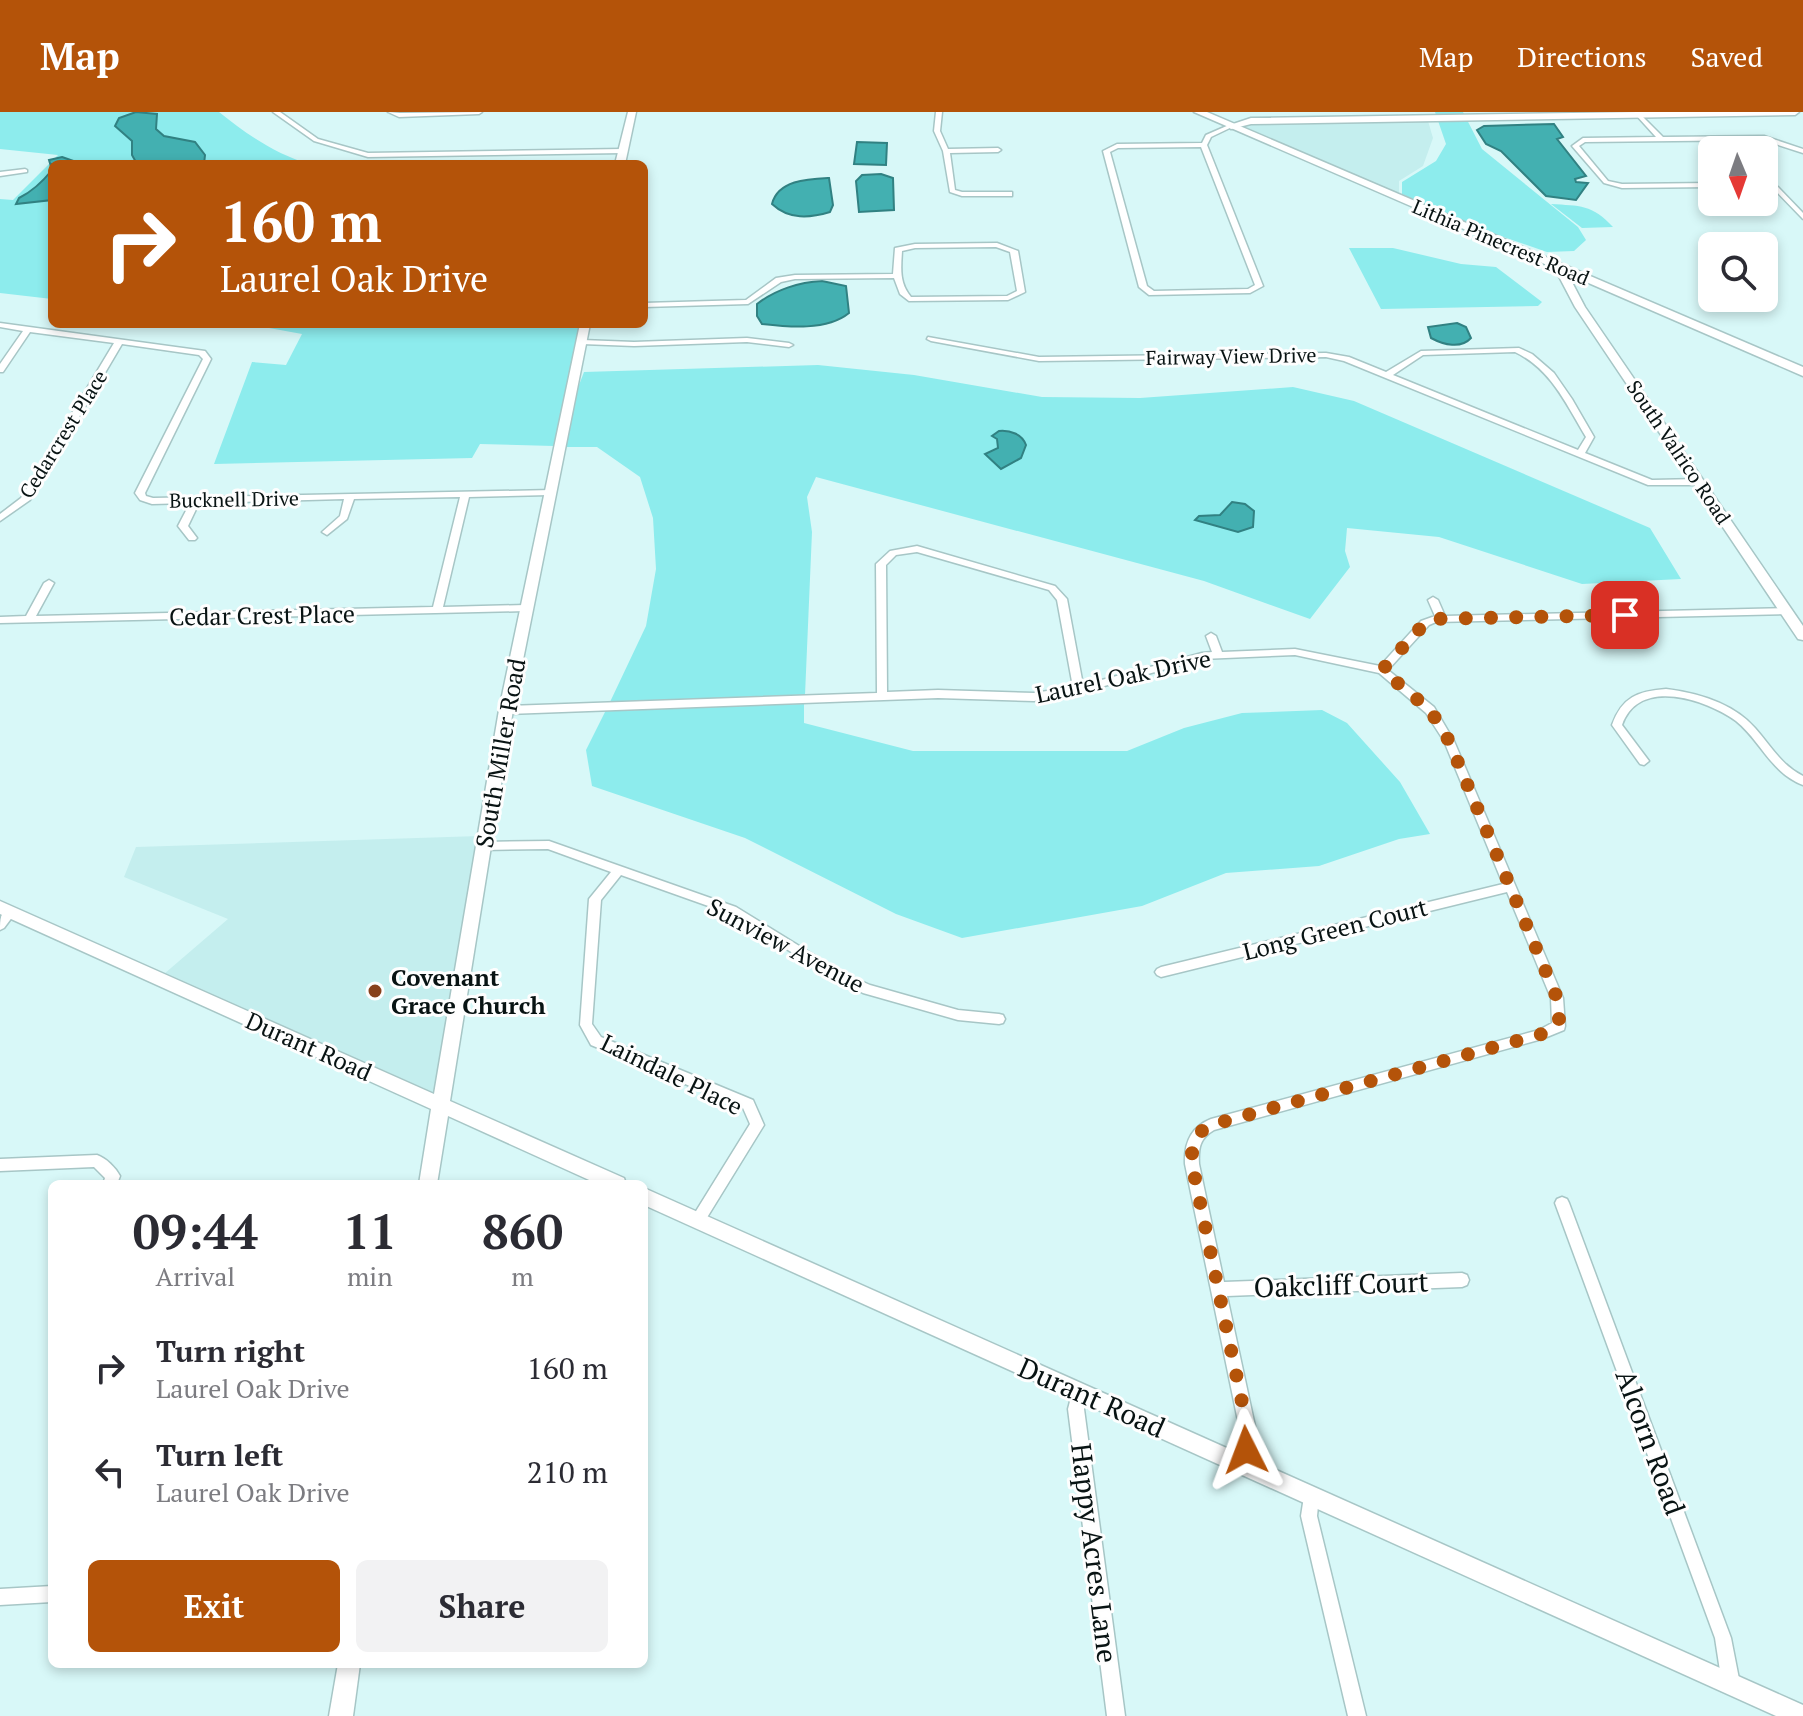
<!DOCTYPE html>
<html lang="en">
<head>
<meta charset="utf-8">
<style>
	:root { --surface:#fff; --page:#f2f2f3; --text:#2b2b33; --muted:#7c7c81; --accent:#b45309 }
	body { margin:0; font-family:"PT Serif",serif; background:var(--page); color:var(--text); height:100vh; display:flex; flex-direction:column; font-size:30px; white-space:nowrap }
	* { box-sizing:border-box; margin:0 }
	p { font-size:26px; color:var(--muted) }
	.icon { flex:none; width:44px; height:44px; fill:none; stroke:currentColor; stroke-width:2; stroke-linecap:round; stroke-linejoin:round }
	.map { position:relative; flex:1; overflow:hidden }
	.panel { position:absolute; left:48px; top:1068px; width:600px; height:488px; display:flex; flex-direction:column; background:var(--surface); border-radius:12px; box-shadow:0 4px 12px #0003 }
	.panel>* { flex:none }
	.guide { position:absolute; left:48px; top:48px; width:600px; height:168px; border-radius:12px; box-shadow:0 4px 12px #0003; background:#b45309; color:#fff; overflow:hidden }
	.needle { width:52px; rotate:178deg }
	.tools { position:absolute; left:1698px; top:24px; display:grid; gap:16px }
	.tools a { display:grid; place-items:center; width:80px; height:80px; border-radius:12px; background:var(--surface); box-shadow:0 4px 12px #0003; font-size:40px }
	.pin { position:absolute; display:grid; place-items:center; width:68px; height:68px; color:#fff; margin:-34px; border-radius:16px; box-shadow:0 4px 12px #0006 }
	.me { position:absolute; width:88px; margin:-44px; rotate:357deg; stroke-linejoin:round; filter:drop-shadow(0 0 6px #0008) }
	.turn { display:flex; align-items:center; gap:28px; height:168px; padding:0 40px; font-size:36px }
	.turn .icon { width:104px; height:104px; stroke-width:2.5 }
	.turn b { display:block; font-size:56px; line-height:68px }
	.eta { display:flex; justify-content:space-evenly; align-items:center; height:136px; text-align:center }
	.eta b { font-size:48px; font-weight:700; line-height:56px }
	.cta { display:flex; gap:16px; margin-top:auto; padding:16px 40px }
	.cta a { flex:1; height:92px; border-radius:12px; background:var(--accent); color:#fff; font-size:32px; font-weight:700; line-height:92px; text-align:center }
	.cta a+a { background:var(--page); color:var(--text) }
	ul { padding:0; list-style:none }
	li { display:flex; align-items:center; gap:24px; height:104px; padding:0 40px }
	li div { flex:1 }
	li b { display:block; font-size:30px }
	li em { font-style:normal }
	header { display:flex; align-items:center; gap:48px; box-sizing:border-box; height:112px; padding:0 40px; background:var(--accent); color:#fff }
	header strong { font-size:38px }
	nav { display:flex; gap:44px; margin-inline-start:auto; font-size:28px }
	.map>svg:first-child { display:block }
</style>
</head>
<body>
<header>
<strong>Map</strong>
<nav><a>Map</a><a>Directions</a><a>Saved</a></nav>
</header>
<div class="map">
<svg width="1803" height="1604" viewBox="0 0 1803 1604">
	<rect width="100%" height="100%" fill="#d8f8f8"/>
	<g fill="#c4eeee">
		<path d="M 1428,9 L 1433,26 L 1423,54 L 1399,69 L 1399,80 L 1393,81 L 1236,14 L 1245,11 Z"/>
		<path d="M 479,724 L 436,983 L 164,862 L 228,807 L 124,765 L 136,735 Z"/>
	</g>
	<g fill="#8deced">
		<path d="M 0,0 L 219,0 C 246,22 276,42 309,52 L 52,52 L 52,187 L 0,181 L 0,87 L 13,88 L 58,43 L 0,37 Z"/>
		<path d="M 1435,0 L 1463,0 L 1482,37 L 1578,115 L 1586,128 L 1574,139 L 1547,140 L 1463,111 L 1402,82 L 1402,70 L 1436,49 L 1446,32 Z"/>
		<path d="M 1551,92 C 1580,94 1592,92 1613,115 L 1582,116 Z"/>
		<path d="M 1349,136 L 1393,136 L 1461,152 L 1496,155 L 1542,190 L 1538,194 L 1381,197 Z"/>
		<path d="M 247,212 L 581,212 L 554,334 L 480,332 L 472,346 L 214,352 L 252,250 L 286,253 L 302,222 Z"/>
		<path d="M 818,253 L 914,263 L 1042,285 L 1140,286 L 1293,275 L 1354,289 L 1650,416 L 1681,467 L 1582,472 L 1439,425 L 1347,416 L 1345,439 L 1350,455 L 1310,507 L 1204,469 L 816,365 L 807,385 L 812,420 L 805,583 L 610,590 L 646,514 L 656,457 L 653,406 L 640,365 L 597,335 L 563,335 L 574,286 L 584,260 Z"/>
		<path d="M 804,592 L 804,611 L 913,639 L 1127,639 L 1184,616 L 1242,601 L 1322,598 L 1347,611 L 1400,670 L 1430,722 L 1399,727 L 1319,754 L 1226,761 L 1142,794 L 962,826 L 896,802 L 745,726 L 592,674 L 586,638 L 606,598 Z"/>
	</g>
	<g fill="#43b0b1" stroke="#318182" stroke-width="2">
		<path d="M 136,0 L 157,2 L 156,17 L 164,24 L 195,30 L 205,43 L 204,52 L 137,52 L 132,43 L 132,29 L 115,14 L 119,6 Z"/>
		<path d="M 1554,12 L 1563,25 L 1557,27 L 1586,64 L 1575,67 L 1576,70 L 1588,71 L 1576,88 L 1546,84 L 1501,39 L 1486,32 L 1477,18 L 1484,14 Z"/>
		<path d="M 857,30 L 887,31 L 886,53 L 854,52 Z"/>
		<path d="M 62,45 L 82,52 L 52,52 L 52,88 L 16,92 L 19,86 C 31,80 44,68 52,58 L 49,48 Z"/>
		<path d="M 881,62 L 893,66 L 894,98 L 859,100 L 856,69 L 862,63 Z"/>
		<path d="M 829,66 L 833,93 L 830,100 C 810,106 789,108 772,92 C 778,68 808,67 829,66 Z"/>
		<path d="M 822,169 L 846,174 L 849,201 C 827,219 788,215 762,212 L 757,204 L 757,192 C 775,178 799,170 822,169 Z"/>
		<path d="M 1457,211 L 1466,215 L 1471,226 C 1461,237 1444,233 1431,226 L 1428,215 Z"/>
		<path d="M 999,319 C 1010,318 1022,322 1026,333 L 1021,346 L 1001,357 L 985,342 L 998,336 L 997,327 L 992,324 Z"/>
		<path d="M 1232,390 L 1245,392 L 1254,399 L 1253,415 L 1238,420 L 1195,408 L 1199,404 L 1220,403 Z"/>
	</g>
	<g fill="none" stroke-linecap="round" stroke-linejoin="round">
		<defs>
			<g id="minor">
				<path d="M 273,0 L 280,0 L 318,27 L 368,41 L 623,37 L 626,39 L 623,41 L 368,45 L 314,29 Z"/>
				<path d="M 388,0 L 400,1 L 482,0 L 479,2 L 399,5 Z"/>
				<path d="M 936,0 L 942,0 L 940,19 L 948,37 L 998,36 L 1001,38 L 998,40 L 950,41 L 955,78 L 962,80 L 1012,80 L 1012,84 L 962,84 L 950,80 L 943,39 L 934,19 Z"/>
				<path d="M 1638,0 L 1663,25 L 1764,24 L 1803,37 L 1803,41 L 1763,28 L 1585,30 L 1579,34 L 1608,69 L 1622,72 L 1712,71 L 1712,75 L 1622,76 L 1604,71 L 1572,34 L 1583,26 L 1656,25 L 1636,3 L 1635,2 Z"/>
				<path d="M 1229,13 L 1234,14 L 1211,25 L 1207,33 L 1263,174 L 1250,181 L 1149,183 L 1139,175 L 1103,39 L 1117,32 L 1202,31 L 1206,23 ZM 1201,35 L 1255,173 L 1248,177 L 1154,179 L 1147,174 L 1110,40 L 1118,36 Z"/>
				<path d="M 25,57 L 27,58 L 27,60 L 0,64 L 0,60 Z"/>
				<path d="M 1764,71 L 1778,75 L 1803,101 L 1803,107 L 1774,77 L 1764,75 Z"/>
				<path d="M 997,131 L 1018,139 L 1025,180 L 1008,188 L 909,189 L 900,182 L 894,166 L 795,167 L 781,170 L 748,192 L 644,195 L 644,191 L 746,188 L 776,166 L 795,163 L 893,162 L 895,136 L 915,132 ZM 996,135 L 1010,140 L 1017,179 L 1007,184 L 911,185 C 899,171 901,156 902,139 L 915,136 Z"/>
				<path d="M 0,211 L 205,239 L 211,247 L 145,381 L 146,384 L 153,386 L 552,378 L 552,382 L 549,383 L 469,385 L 443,495 L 525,493 L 530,496 L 525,499 L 0,511 L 0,505 L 26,504 L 44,471 L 49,468 L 54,471 L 36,504 L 433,495 L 460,385 L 354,387 L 347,407 L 327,423 L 322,420 L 340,404 L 344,387 L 199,391 L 188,414 L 197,426 L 195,428 L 189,428 L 178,414 L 190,391 L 152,392 L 140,388 L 135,381 L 203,247 L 199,243 L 122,232 L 30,388 L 0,409 L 0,402 L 21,386 L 114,231 L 30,220 L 3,260 L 0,260 L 0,252 L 23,219 L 0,215 Z"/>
				<path d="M 928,225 L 1039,245 L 1326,241 L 1349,245 L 1386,260 L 1421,239 L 1519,236 L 1532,242 L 1554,261 L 1572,287 L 1594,325 L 1585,341 L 1652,368 L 1700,367 L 1705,370 L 1700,373 L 1648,373 L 1344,249 L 1326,245 L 1039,249 L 931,229 L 927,227 ZM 1515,240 C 1551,257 1566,292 1586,325 L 1578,338 L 1393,263 L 1423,243 Z"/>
				<path d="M 747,226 L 789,231 L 793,233 L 789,235 L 747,230 L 634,234 L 582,232 L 578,230 L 582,228 L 634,230 Z"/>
				<path d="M 917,434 L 1055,474 L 1067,487 L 1083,573 L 1202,541 L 1212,540 L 1206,524 L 1211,521 L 1216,524 L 1222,540 L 1295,537 L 1380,554 L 1421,509 L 1435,504 L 1428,488 L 1433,485 L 1438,488 L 1445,504 L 1786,496 L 1791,499 L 1786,502 L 1436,510 L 1429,513 L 1388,558 L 1434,595 L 1454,629 L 1563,886 L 1565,914 L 1564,918 L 1542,927 L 1214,1018 C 1200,1026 1198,1036 1199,1052 L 1224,1170 L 1462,1161 L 1467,1163 L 1469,1168 L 1467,1173 L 1462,1175 L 1227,1184 L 1255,1314 L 1253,1354 L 1251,1360 L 1245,1362 L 1239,1360 L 1237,1354 L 1239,1314 L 1185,1052 C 1184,1031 1191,1015 1211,1007 L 1539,918 L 1552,911 L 1551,886 L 1507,780 L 1161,865 L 1157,863 L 1155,860 L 1157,857 L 1161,855 L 1503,772 L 1444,629 L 1426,601 L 1379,561 L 1295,543 L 1202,547 L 1079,581 L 1034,589 L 938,586 L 506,602 L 501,598 L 506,594 L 877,581 L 876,452 L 890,439 ZM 917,440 L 1049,478 L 1057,488 L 1073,575 L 1034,581 L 938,578 L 887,580 L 886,453 L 896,443 Z"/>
				<path d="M 1666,577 C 1698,581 1733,591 1755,616 C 1771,634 1781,653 1803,664 L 1803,673 C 1771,661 1761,629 1736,609 C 1705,587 1639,565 1622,613 L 1649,649 L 1644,653 L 1640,652 L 1612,613 C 1622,585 1638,579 1666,577 Z"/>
				<path d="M 549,729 L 736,795 L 843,861 L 870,873 L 958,898 L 999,902 L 1003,903 L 1005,907 L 1003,911 L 999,912 L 958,908 L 863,881 L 835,867 L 728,801 L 621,763 L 601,788 L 592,912 L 601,925 L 753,988 L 764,1013 L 703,1112 L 698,1114 L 693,1112 L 691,1108 L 693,1104 L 750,1012 L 743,996 L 591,933 L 580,913 L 589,787 L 611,760 L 548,737 L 483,738 L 477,734 L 483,730 Z"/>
				<path d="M 10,795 L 14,797 L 16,800 L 4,816 L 0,818 C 0,808 0,799 10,795 Z"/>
				<path d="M 97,1043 C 106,1046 116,1056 120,1064 L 117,1072 L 103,1072 L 105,1066 L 94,1055 L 0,1059 L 0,1047 Z"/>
				<path d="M 1562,1085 L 1567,1087 L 1569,1091 L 1731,1526 L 1740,1572 L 1737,1578 L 1731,1581 L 1725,1578 L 1722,1572 L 1715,1526 L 1555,1091 L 1557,1087 Z"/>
				<path d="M 1079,1272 L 1084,1274 L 1087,1279 L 1084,1297 L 1125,1604 L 1107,1604 L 1068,1297 L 1074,1274 Z"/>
				<path d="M 1311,1376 L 1317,1378 L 1319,1384 L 1317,1404 L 1366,1604 L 1348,1604 L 1301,1404 L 1305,1378 Z"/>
				<path d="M 52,1474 L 52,1490 L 0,1493 L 0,1477 Z"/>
			</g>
			<g id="tertiary">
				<path d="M 628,0 L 636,0 L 625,52 L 615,52 Z"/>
				<path d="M 1637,0 L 1799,0 L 1795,3 L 1251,12 L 1231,17 L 1227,14 L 1251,6 Z"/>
				<path d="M 1555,153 L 1564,155 L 1585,195 L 1803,514 L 1803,528 L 1798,527 L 1575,195 L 1554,155 Z"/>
				<path d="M 580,212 L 590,212 L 513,598 L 450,989 L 624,1066 L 626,1072 L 598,1072 L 448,1004 L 437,1072 L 419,1072 L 431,997 L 0,802 L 0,789 L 434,982 L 499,598 Z"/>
				<path d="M 644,1076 L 1803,1593 L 1803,1604 L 1776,1604 L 644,1093 Z"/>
				<path d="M 338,1552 L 360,1552 L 353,1604 L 329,1604 Z"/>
			</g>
			<path id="secondary" d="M 1194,0 L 1207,0 L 1803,255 L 1803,264 Z"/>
		</defs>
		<use href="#minor" stroke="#a7c6c6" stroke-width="3"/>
		<use href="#tertiary" stroke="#a7c6c6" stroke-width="3"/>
		<use href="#secondary" stroke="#a7c6c6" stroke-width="3"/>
		<use href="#minor" fill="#fff" fill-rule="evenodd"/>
		<use href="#tertiary" fill="#fff" fill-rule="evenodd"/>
		<use href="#secondary" fill="#fff" fill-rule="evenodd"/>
	</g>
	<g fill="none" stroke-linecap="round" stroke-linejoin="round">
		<path stroke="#b45309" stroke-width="14" stroke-dasharray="0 25.2" d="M 1246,1338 L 1247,1314 L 1192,1052 C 1191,1035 1194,1021 1211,1013 L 1542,922 C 1562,915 1561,906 1557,886 L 1449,629 L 1430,598 L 1382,558 L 1425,511 L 1434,507 L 1625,503"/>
	</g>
	<circle fill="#87411b" stroke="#fefefe" stroke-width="3" cx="375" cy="879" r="8"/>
	<g text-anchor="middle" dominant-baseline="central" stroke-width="6" stroke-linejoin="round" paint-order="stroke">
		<g font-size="20" fill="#081313" stroke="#fefefe">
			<text transform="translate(1501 130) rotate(23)">Lithia Pinecrest Road</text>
			<text transform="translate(1231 244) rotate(-1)">Fairway View Drive</text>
			<text transform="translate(63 322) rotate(-58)">Cedarcrest Place</text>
			<text transform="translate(1679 340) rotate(56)">South Valrico Road</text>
			<text transform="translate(234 387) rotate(-1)">Bucknell Drive</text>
		</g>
		<g font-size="24" fill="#081313" stroke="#fefefe">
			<text transform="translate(262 503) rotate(-1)">Cedar Crest Place</text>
			<text transform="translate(1123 564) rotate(-12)">Laurel Oak Drive</text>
			<text transform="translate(500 641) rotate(-80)">South Miller Road</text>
			<text transform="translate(1335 817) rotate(-14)">Long Green Court</text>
			<text transform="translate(786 833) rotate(28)">Sunview Avenue</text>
			<text transform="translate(309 934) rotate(24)">Durant Road</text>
			<text transform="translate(672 962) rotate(26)">Laindale Place</text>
		</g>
		<g font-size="24" font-weight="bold" fill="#081313" stroke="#fefefe" text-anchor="start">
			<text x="391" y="865">Covenant<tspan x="391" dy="28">Grace Church</tspan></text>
		</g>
		<g font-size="28" fill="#081313" stroke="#fefefe">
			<text transform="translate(1341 1172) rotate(-2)">Oakcliff Court</text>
			<text transform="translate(1092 1285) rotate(24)">Durant Road</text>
			<text transform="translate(1651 1330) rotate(70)">Alcorn Road</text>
			<text transform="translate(1095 1441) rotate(83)">Happy Acres Lane</text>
		</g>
	</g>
</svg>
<div class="tools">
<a><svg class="needle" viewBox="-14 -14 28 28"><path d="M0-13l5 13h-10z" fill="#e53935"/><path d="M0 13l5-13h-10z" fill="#7c7c81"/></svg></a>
<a><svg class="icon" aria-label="search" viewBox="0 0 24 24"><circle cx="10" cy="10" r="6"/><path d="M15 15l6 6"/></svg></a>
</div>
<div class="pin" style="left:1625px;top:503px;background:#d93025"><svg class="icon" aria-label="arrive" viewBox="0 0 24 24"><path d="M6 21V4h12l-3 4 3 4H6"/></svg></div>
<svg class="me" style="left:1246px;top:1338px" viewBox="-20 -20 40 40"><path d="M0-17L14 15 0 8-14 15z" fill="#b45309" stroke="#fff" stroke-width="4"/></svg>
<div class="guide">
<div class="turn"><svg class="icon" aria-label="right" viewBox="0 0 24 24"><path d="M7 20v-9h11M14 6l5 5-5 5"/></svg><div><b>160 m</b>Laurel Oak Drive</div></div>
</div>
<section class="panel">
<div class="eta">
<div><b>09:44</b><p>Arrival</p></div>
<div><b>11</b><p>min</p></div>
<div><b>860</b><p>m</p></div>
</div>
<ul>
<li><svg class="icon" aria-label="right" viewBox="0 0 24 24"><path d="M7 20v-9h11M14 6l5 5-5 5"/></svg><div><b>Turn right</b><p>Laurel Oak Drive</p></div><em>160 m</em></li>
<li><svg class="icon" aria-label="left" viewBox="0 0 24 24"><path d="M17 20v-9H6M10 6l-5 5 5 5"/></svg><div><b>Turn left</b><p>Laurel Oak Drive</p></div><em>210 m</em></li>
</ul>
<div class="cta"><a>Exit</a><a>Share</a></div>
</section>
</div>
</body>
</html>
